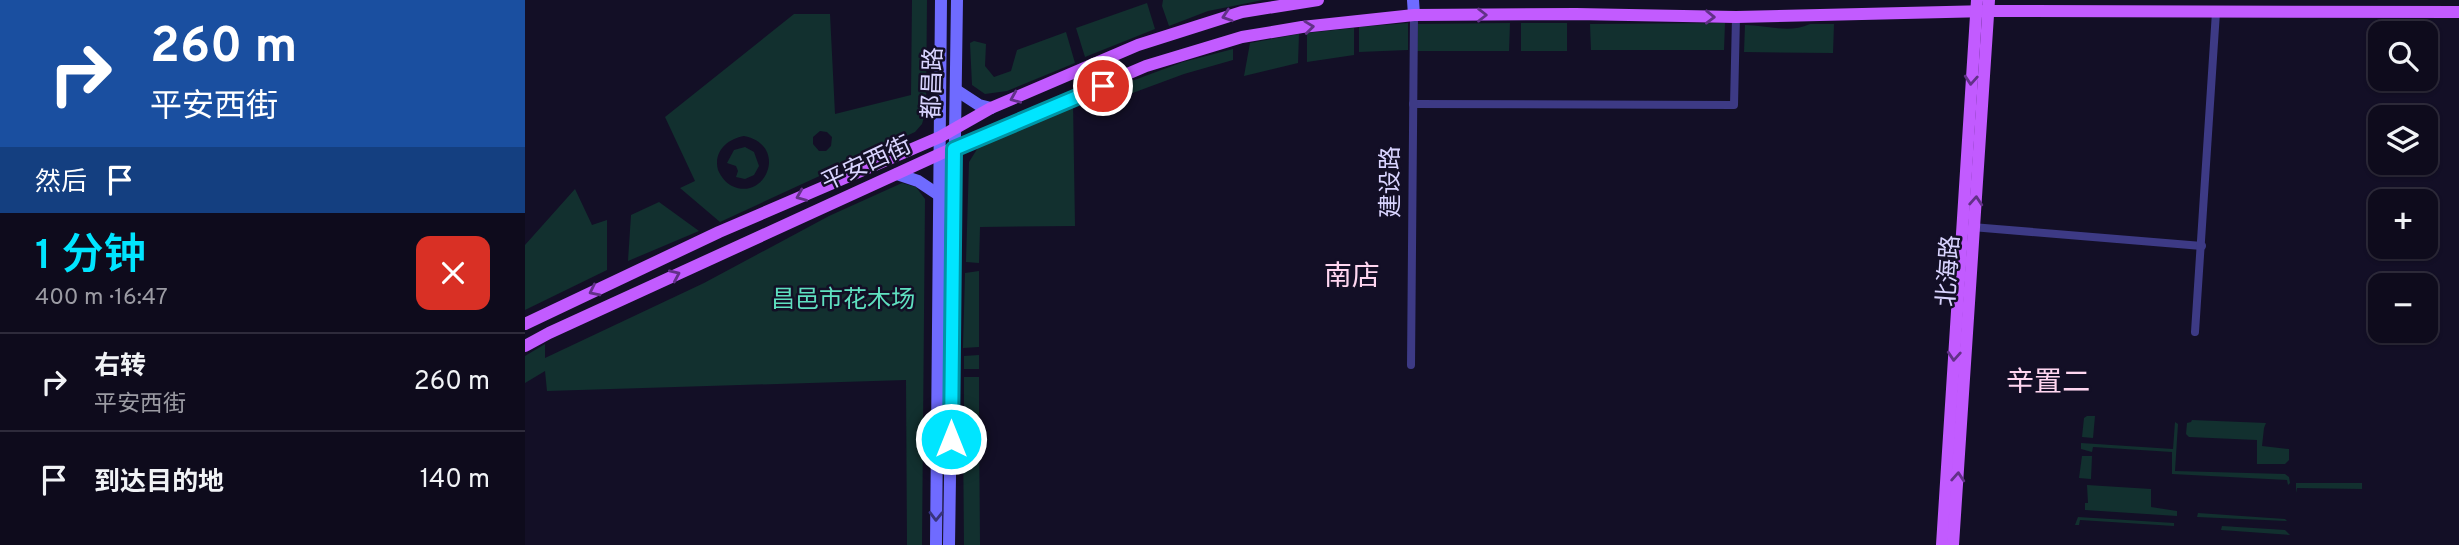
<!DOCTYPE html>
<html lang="zh">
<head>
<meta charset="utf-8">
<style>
	:root { --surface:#0e0b1c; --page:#171425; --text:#f1f3f6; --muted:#9b9ba3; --line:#2e2b3b; --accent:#00e5ff }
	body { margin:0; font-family:Overpass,"Noto Sans SC",sans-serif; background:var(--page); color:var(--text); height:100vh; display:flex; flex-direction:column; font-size:26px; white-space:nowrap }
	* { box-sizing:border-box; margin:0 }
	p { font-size:23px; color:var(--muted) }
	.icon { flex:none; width:38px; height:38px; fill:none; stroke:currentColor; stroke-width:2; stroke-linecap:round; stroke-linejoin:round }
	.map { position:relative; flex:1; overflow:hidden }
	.sheet { display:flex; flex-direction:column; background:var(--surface); width:525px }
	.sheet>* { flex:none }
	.banner { background:#1a4fa0; color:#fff; overflow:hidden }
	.buttons { position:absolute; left:1843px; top:21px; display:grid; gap:14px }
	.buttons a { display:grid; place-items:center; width:70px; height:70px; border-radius:14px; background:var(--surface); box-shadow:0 2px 5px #0004,0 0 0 2px var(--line); font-size:35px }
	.pin { position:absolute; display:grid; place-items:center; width:60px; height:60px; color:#fff; margin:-30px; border:4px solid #fff; border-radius:50%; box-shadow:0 2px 7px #0007 }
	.me { position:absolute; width:77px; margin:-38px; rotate:0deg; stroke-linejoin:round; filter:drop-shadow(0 0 5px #0008) }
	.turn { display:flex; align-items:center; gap:24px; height:147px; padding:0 35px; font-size:32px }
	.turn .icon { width:91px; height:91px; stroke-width:2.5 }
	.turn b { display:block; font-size:49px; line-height:60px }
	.then { display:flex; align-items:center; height:66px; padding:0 35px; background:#0003; gap:14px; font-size:26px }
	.round { display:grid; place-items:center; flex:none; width:74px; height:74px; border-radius:14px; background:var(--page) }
	.overview { display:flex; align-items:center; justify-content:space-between; height:119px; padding:0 35px }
	h1 { font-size:42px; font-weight:600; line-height:52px; color:var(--accent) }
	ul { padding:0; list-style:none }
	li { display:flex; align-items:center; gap:21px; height:98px; padding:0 35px; border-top:2px solid var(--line) }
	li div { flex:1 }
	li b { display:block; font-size:26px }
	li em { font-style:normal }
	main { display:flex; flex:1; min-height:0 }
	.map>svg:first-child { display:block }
</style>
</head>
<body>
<main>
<section class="sheet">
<div class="banner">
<div class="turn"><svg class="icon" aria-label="right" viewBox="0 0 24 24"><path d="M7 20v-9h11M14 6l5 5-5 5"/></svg><div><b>260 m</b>平安西街</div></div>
<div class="then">然后<svg class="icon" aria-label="arrive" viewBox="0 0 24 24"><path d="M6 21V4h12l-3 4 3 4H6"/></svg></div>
</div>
<div class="overview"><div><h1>1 分钟</h1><p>400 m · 16:47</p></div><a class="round" style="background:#d93025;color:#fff"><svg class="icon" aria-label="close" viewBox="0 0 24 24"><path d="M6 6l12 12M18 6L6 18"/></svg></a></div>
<ul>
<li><svg class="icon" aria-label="right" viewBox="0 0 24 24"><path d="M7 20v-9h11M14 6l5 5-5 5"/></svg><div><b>右转</b><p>平安西街</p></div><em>260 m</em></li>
<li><svg class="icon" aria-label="arrive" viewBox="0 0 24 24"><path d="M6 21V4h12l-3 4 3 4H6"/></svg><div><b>到达目的地</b></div><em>140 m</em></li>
</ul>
</section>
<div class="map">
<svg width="1934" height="545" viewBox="0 0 1934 545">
	<rect width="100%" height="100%" fill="#130f26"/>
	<g fill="#12302f" fill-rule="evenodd">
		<path d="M 387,0 L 402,0 L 401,110 L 397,124 L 390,132 L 195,222 L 155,188 L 170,181 L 140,117 L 269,14 L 305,14 L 310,114 L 386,95 ZM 295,131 L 302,132 L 307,137 L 306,146 L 301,151 L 294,151 L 288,144 L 288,137 ZM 219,136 C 264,145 241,202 207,186 C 201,183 196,177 193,170 C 188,152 202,139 219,136 Z"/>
		<path d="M 638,0 L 738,0 L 683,11 L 644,26 L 637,6 Z"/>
		<path d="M 622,3 L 630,29 L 560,57 L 551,28 Z"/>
		<path d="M 883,23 L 883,50 L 834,52 L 834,27 Z"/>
		<path d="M 985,23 L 984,51 L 892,51 L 893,24 Z"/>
		<rect x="996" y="23" width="46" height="28"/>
		<path d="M 1200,23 L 1199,50 L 1066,50 L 1065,24 Z"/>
		<path d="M 1285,24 L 1309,24 L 1308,53 L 1219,52 L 1220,25 C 1243,25 1263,34 1285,24 Z"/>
		<path d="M 829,28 L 829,55 L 782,62 L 782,33 Z"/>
		<path d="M 541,32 L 550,63 L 482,91 L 460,94 L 447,85 L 445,43 L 449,41 L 461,44 L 460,66 L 469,77 L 486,71 L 492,50 Z"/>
		<path d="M 774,34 L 773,63 L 719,76 L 725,43 Z"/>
		<path d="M 708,49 L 708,60 L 659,74 L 567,108 L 566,96 L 658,62 Z"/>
		<path d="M 548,102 L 550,226 L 455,227 L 454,263 L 441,262 L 444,162 L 454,146 Z"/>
		<path d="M 220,147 L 229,152 L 234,166 L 229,175 L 220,179 L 211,177 L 213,171 L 211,166 L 202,163 L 209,150 Z"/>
		<path d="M 377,183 L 391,187 L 400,199 L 397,545 L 382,545 L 381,380 L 22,391 L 20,371 L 0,383 L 0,356 L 20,344 L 20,358 L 179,283 L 304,216 Z"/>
		<path d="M 50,189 L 67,225 L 82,220 L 82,270 L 0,310 L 0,245 Z"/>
		<path d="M 134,202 L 174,231 L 103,261 L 106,215 Z"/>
		<path d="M 454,271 L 454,347 L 438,348 L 440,273 Z"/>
		<path d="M 454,355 L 454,369 L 439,369 L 439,356 Z"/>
		<path d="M 439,377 L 454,377 L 454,416 L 439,417 Z"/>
		<path d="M 1562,416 L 1570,416 L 1568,438 L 1557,437 L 1559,418 Z"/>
		<path d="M 1667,420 L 1741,423 L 1739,428 L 1737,446 L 1764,449 L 1764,460 L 1760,464 L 1732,464 L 1732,440 L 1664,437 L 1661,434 L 1662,423 L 1666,422 Z"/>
		<path d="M 1650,422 L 1653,424 L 1650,471 L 1760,474 L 1764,477 L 1765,483 L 1763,485 L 1762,480 L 1647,474 L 1647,452 L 1568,447 L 1567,452 L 1556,449 L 1556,443 L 1648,449 Z"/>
		<path d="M 438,426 L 454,426 L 455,545 L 439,545 Z"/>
		<path d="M 1557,456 L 1567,456 L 1566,479 L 1554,478 Z"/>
		<path d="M 1771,483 L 1837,483 L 1837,489 L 1772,488 L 1771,493 Z"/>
		<path d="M 1562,485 L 1626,489 L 1626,507 L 1652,511 L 1652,516 L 1560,510 L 1560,503 L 1563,503 Z"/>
		<path d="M 1673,513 L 1760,519 L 1762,521 L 1672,517 Z"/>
		<path d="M 1553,517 L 1649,523 L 1649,526 L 1555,520 L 1554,525 L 1550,525 Z"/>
		<path d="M 1697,526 L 1760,530 L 1765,535 L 1696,530 Z"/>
	</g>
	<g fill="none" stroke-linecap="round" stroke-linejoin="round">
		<g stroke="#3d3a85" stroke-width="8">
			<path d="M 888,104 L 1209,105 L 1211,17"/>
			<path d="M 1447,227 L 1677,246"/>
			<path d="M 1670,332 L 1691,12"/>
			<path d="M 886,365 L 889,15"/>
		</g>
		<g stroke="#6f6bff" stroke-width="12">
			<path d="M 888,0 L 889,15"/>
			<path d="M 431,90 L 454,105 L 466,108"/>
			<path d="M 372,174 L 393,181 L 414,195"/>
			<path d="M 411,545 L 416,0"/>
			<path d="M 424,545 L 432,0"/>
		</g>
		<g stroke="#c25bff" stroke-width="12">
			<path d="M 0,324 L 194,232 L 415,137 L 466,108 L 613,45 L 717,12 L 793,0"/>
			<path d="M 0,346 L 24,333 L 415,154 L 621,66 L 717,37 L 777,27 L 889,15 L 1051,14 L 1211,17 L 1463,11 L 1934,12"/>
			<path d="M 1417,545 L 1452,0"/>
			<path d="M 1428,545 L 1464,0"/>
		</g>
	</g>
	<defs><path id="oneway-chevron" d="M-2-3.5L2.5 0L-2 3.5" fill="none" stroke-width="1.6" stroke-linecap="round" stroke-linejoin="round" transform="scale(1.75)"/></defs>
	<g stroke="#623188">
		<use href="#oneway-chevron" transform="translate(957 15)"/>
		<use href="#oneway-chevron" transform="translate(702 16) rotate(162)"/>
		<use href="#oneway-chevron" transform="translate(1185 17) rotate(1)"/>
		<use href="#oneway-chevron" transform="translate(784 27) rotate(-7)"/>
		<use href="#oneway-chevron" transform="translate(1446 80) rotate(94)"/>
		<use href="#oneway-chevron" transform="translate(490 98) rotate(157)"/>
		<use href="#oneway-chevron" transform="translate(276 196) rotate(157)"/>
		<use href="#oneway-chevron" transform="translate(1451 201) rotate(-86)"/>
		<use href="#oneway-chevron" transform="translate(150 275) rotate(-24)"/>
		<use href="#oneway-chevron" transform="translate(69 291) rotate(154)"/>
		<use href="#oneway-chevron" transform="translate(1429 356) rotate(94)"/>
		<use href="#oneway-chevron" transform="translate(1433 477) rotate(-86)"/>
	</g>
	<use stroke="#38347d" href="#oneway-chevron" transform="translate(411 516) rotate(91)"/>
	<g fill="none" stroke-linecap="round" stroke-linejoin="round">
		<defs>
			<path id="route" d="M 426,439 L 429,149 L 578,86"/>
		</defs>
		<use href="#route" stroke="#0095a6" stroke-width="18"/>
		<use href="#route" stroke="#00e5ff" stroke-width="12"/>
	</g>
	<g text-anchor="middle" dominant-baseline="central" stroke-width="5" stroke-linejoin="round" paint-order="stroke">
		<g font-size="24" fill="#d9d4ff" stroke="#130f26">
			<text transform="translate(409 83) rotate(-88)">都昌路</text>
			<text transform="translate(342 165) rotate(-25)">平安西街</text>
			<text transform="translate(867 182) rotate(-90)">建设路</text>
			<text transform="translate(1425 271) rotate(-86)">北海路</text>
		</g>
		<g font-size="24" fill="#5fe0c0" stroke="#130f26">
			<text x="318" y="301">昌邑市花木场</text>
		</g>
		<g font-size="28" fill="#ffd6f0" stroke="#130f26">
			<text x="827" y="278">南店</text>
			<text x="1523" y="384">辛置二</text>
		</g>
	</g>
</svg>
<div class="buttons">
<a><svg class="icon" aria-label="search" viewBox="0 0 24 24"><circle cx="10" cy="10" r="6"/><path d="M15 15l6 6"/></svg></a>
<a><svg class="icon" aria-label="layers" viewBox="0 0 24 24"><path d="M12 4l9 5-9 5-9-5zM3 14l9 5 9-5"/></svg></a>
<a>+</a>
<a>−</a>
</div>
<div class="pin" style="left:578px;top:86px;background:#d93025"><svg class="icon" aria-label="arrive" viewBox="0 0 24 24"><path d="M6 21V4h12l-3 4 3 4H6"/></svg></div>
<svg class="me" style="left:426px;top:439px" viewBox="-20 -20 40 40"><circle r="17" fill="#00e5ff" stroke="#fff" stroke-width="3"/><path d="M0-11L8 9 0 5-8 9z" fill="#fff"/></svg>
</div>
</main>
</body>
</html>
